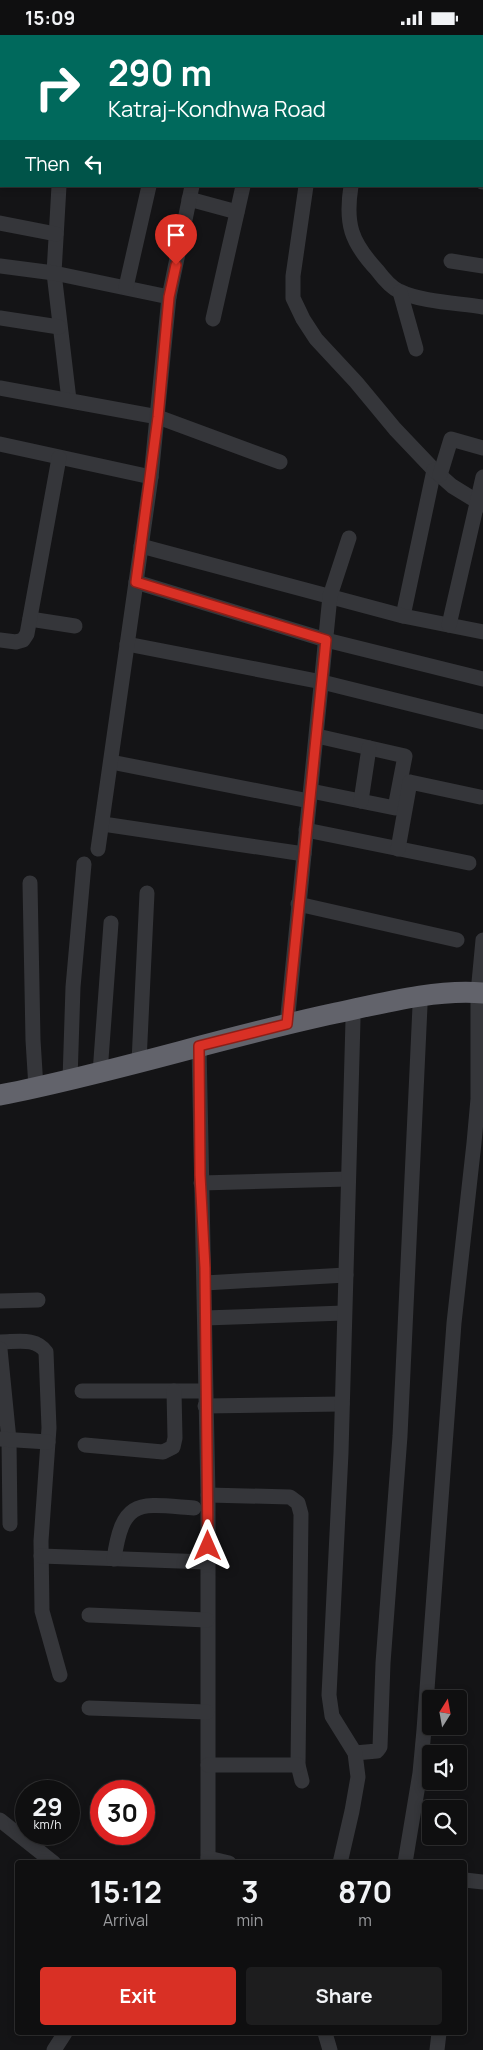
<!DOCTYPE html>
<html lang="en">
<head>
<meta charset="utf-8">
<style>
	:root { --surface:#0f0f10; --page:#1d1d1e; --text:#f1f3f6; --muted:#9b9c9f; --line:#2f2f30; --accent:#d93025 }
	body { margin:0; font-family:Manrope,sans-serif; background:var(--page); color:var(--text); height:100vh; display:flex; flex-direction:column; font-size:19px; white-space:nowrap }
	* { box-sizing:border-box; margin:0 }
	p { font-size:16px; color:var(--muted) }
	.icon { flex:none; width:28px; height:28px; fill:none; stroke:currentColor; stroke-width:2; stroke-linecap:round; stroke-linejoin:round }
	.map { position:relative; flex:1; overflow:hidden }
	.side { position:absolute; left:15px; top:1825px; width:452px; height:175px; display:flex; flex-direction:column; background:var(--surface); border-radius:5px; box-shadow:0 2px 8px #0003,0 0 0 1px var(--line) }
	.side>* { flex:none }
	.guide { position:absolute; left:0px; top:0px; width:484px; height:152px; box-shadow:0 2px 8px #0003,0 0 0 1px var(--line); background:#00695c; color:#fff; overflow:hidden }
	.needle { width:32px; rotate:11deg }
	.buttons { position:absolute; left:422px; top:1655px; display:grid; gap:10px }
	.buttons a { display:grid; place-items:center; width:45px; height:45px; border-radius:5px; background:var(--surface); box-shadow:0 2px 8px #0003,0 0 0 1px var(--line); font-size:25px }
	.speed { position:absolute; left:15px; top:1745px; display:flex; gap:10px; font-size:25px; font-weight:700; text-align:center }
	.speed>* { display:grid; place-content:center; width:65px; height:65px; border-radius:50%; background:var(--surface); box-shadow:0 2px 8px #0003,0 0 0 1px var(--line); line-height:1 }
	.speed small { font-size:12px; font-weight:400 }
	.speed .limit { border:8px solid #d22; background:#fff; color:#111 }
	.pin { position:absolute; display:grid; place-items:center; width:42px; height:42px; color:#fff; margin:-51px -21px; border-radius:50% 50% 50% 0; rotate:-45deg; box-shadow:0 0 5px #0007 }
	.pin .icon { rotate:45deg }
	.me { position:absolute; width:55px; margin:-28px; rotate:0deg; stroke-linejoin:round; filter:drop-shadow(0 0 4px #0008) }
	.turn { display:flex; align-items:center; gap:18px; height:105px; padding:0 25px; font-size:22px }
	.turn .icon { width:65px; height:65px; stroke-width:2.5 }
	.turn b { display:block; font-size:35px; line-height:42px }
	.then { display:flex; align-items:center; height:48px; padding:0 25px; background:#0003; gap:10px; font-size:19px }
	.eta { display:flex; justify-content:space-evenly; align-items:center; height:85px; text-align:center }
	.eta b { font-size:30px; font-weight:700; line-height:35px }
	.primary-button { display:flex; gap:10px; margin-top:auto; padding:10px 25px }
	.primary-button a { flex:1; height:58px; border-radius:5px; background:var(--accent); color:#fff; font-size:20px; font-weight:700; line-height:58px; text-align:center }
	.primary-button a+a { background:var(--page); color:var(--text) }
	.status { display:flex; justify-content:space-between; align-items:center; height:35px; padding:0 25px; background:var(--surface); direction:ltr }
	.status svg { height:14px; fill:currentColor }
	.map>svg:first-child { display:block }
</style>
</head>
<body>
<div class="status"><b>15:09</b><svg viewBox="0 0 49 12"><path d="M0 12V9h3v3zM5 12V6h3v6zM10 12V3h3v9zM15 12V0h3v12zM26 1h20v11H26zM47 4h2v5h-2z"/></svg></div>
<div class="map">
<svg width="483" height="2015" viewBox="0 0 483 2015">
	<rect width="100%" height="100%" fill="#141416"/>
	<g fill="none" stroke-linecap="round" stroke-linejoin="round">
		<g stroke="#35363a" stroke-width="15">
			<path d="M 59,0 L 59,1"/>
			<path d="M 340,0 L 351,1"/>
			<path d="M 136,1 L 137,0"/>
			<path d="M 184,1 L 184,0"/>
			<path d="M 226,1 L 226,0"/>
			<path d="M 277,1 L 277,0"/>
			<path d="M 381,1 L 381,0"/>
			<path d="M 0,57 L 1,57"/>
			<path d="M 482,88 L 483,85"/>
			<path d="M 0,128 L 1,129"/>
			<path d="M 482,147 L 483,147"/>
			<path d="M 59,151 L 54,238 L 69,365"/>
			<path d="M 306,151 L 293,241 L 293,263 L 303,284 L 316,304 L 356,347 L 395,394 L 434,435 L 403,581"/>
			<path d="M 351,151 C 345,189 351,207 377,235 C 383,243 390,252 399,256 C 421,267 458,268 483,272"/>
			<path d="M 189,164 L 237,177"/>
			<path d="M 0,188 L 56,199"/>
			<path d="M 451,226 L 483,231"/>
			<path d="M 0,231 L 54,238 L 169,262"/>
			<path d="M 126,252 L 149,151"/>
			<path d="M 400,257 L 416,314"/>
			<path d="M 0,283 L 59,292"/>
			<path d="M 213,284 L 243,151"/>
			<path d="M 0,353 L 158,382 L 280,427"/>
			<path d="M 0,409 L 151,442"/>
			<path d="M 434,435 L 452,451 L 483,470"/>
			<path d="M 440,440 L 451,404 L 483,413"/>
			<path d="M 141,511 L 403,581 L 483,597"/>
			<path d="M 136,547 L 326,605 L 483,644"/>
			<path d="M 30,584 L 75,591"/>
			<path d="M 449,590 L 483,442"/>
			<path d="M 0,605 L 16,607 L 23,605 L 27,599 L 59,423"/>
			<path d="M 127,609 L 322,647 L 483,687"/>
			<path d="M 111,727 L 309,766"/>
			<path d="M 311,756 L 395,773 L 405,721 L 317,701"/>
			<path d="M 361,766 L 369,713"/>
			<path d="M 103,789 L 304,819"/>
			<path d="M 306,795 L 469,828"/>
			<path d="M 98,814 L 151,442 L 169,262 L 192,151"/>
			<path d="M 398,814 L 410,747 L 480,762"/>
			<path d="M 30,848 L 33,1005 L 36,1053"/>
			<path d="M 298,869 L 457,905"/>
			<path d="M 287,989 L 330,561 L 349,503"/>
			<path d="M 199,1011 L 208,1460 L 208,1828"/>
			<path d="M 139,1027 L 147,858"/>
			<path d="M 100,1038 L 111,888"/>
			<path d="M 70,1045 L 73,952 L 84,829"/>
			<path d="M 201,1148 L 348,1144"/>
			<path d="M 205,1248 L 346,1240"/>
			<path d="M 0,1266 L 38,1265"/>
			<path d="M 205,1283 L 344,1278"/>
			<path d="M 0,1307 C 17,1307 36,1302 46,1317 L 49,1393 L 41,1506 L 42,1576 L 60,1640"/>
			<path d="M 0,1314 L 9,1405 L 10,1489"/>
			<path d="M 82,1356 L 205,1356"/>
			<path d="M 205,1371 L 342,1369"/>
			<path d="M 0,1404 L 48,1407"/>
			<path d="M 85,1410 L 163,1417 L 173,1412 L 175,1403 L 174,1356"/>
			<path d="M 208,1460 L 290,1462 L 298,1468 L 301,1479 L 298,1730 L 302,1746"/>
			<path d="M 41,1521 L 207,1527"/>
			<path d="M 114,1524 C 123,1462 139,1469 194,1473"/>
			<path d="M 89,1580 L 207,1585"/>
			<path d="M 89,1673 L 207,1677"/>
			<path d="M 355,1718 L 377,1716 L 380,1712 L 383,1628 L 400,1401 L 420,971"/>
			<path d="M 208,1730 L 298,1730"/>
			<path d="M 0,1785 L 54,1828"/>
			<path d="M 208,1823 L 229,1828"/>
			<path d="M 340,1828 L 352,1776 L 358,1742 L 355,1718 L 332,1681 L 329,1660 L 341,1418 L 353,985"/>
			<path d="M 405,1828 L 420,1738 L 424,1695 L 454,1288 L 474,1108 L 478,1064 L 478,958 L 483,905"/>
			<path d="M 465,1845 L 483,1847"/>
			<path d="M 325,1998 L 330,2015"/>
			<path d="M 54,2015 L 65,1998"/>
			<path d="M 437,2015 L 439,1998"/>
		</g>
		<path stroke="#62636b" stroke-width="21" d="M 0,1060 C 113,1038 223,1002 336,978 C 383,968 435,954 483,958"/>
	</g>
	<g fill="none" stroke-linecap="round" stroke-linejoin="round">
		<defs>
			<path id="route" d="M 176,230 L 169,262 L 158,382 L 136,547 L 326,605 L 287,989 L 199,1011 L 200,1140 L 205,1233 L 208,1511"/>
		</defs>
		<use href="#route" stroke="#8d1f18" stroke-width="12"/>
		<use href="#route" stroke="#d93025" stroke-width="9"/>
	</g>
</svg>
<div class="buttons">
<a><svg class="needle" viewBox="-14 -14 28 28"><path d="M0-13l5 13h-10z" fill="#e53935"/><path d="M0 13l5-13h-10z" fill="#9b9c9f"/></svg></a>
<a><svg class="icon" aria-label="sound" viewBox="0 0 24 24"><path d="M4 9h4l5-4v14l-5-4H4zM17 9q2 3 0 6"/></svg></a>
<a><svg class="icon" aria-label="search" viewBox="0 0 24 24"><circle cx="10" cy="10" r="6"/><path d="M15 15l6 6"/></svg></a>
</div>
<div class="speed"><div>29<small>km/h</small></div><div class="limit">30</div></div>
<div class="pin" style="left:176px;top:230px;background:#d93025"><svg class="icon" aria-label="arrive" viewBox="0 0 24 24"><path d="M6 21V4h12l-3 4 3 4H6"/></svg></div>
<svg class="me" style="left:208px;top:1511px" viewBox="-20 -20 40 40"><path d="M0-17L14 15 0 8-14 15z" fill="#d93025" stroke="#fff" stroke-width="4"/></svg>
<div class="guide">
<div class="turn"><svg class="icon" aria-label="right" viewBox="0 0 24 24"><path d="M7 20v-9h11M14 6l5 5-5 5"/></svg><div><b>290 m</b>Katraj-Kondhwa Road</div></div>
<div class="then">Then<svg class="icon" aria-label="left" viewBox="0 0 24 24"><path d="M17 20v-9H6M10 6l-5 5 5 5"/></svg></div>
</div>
<section class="side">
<div class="eta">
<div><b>15:12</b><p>Arrival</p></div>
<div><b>3</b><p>min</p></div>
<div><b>870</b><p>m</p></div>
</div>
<div class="primary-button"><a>Exit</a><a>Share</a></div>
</section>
</div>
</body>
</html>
